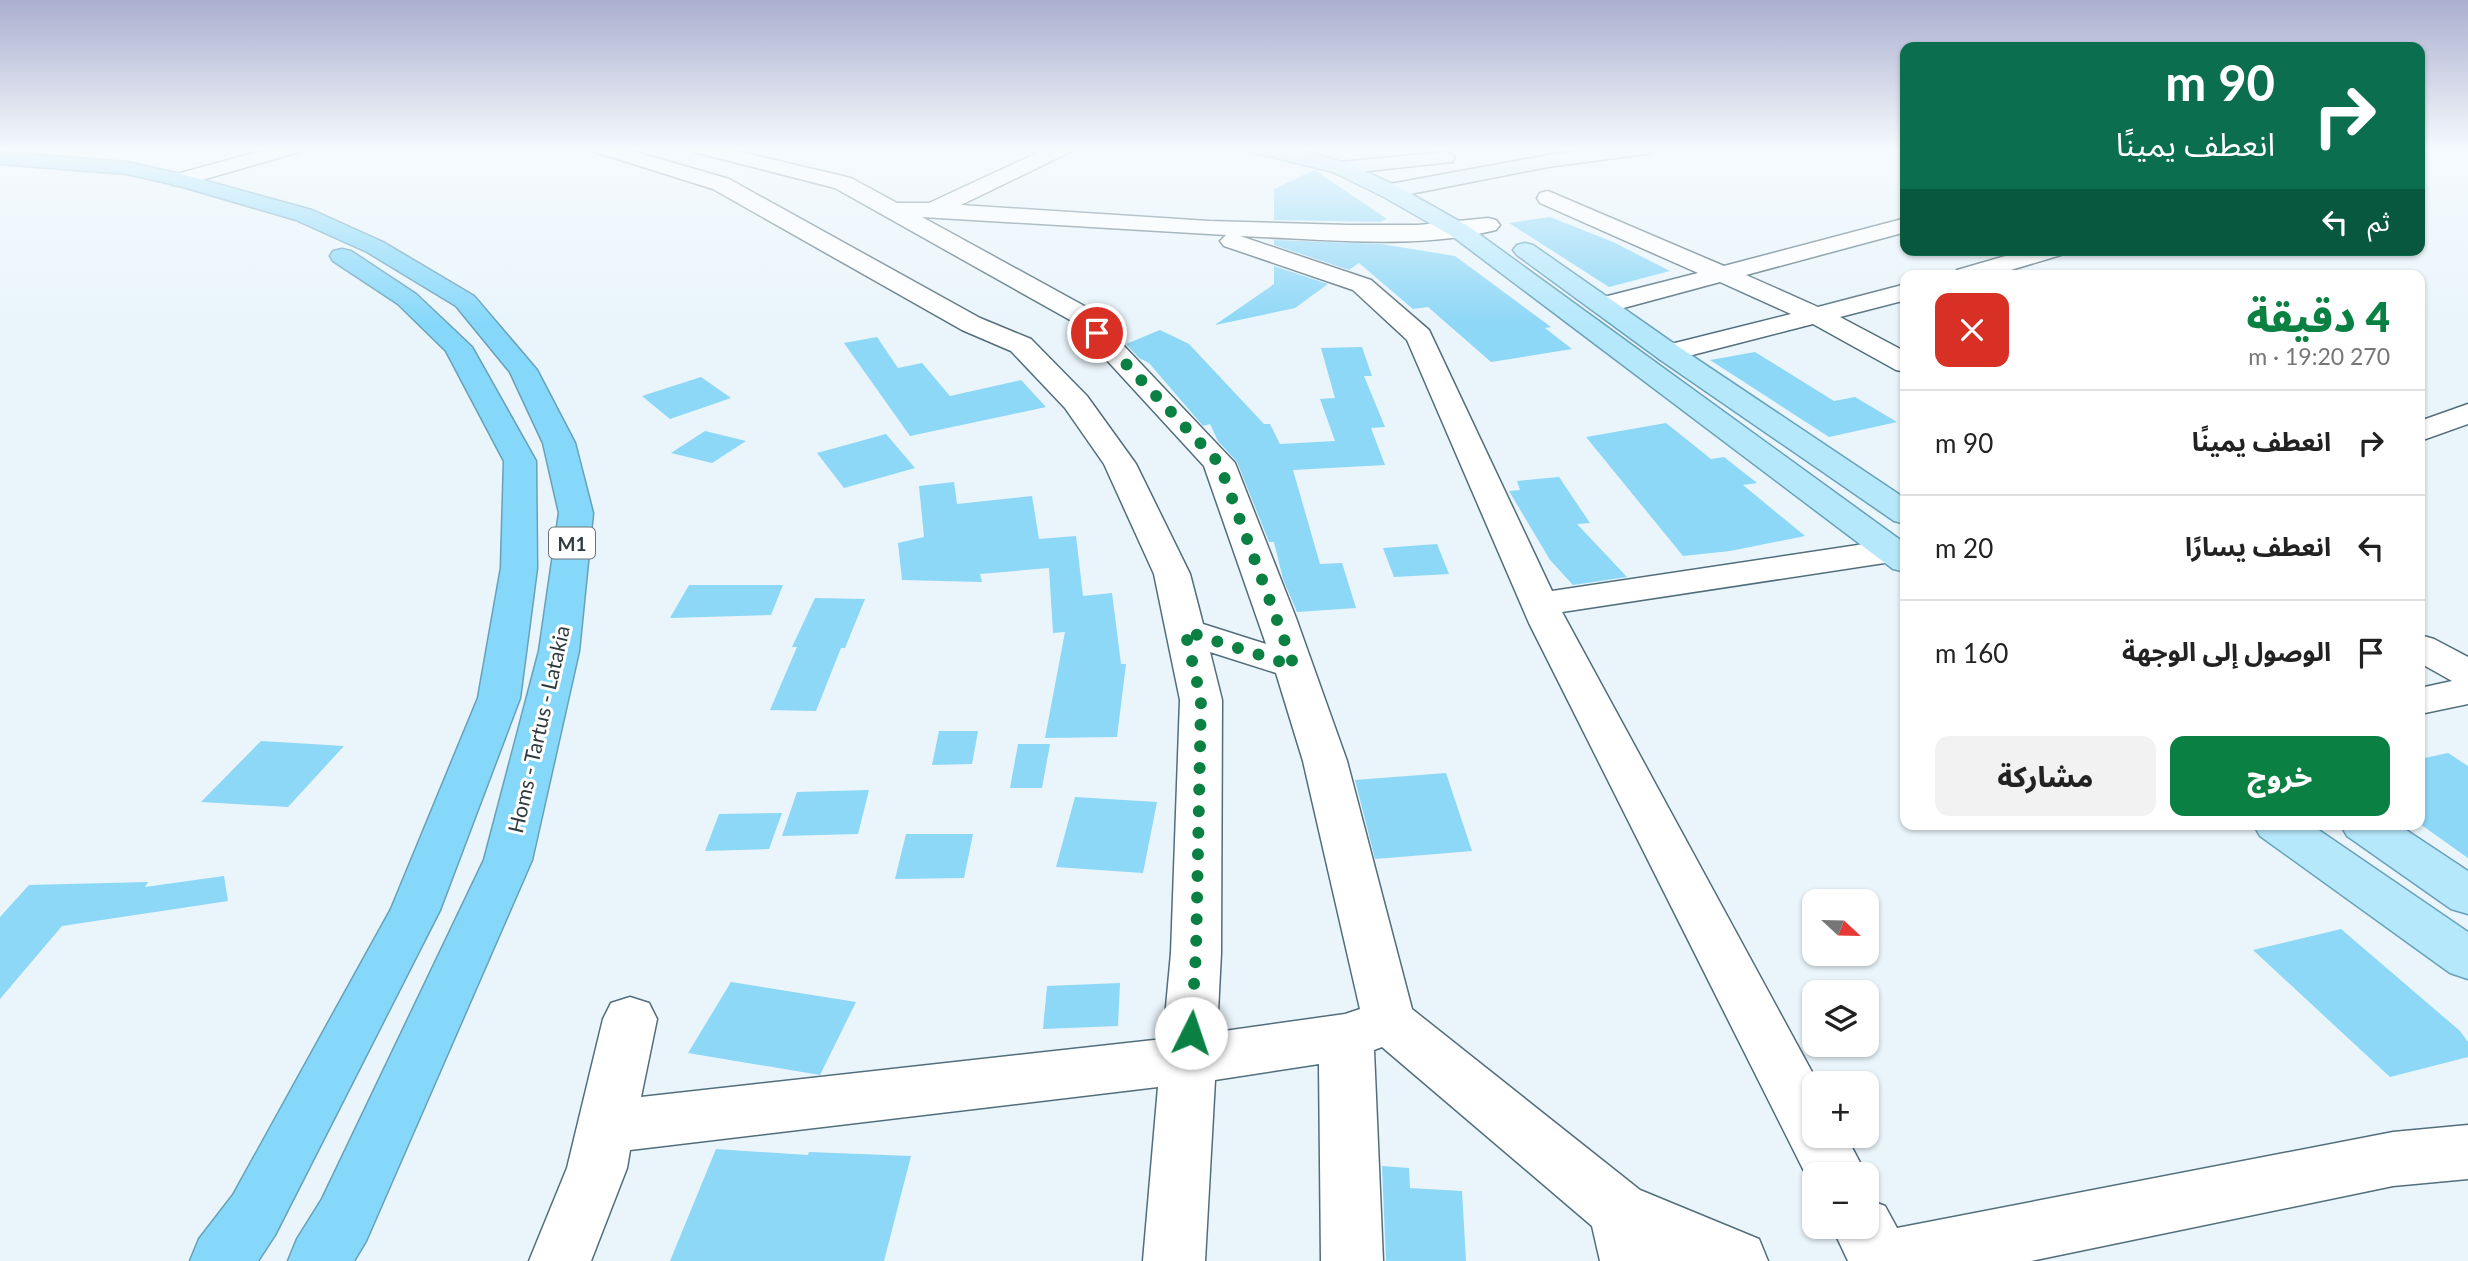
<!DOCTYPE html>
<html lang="ar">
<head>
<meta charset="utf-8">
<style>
	:root { --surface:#fff; --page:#f2f2f2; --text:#222; --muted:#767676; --line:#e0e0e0; --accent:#0b8043 }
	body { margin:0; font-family:Lato,"Noto Sans Arabic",sans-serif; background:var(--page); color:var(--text); direction:rtl; height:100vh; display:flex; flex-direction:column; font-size:26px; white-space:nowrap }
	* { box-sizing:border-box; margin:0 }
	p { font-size:23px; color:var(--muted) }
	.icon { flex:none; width:38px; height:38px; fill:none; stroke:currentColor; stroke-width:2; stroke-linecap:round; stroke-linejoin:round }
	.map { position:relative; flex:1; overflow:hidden; direction:ltr }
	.drawer { position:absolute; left:1900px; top:270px; width:525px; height:560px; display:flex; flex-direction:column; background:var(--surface); border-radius:14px; box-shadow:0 2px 5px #0004; direction:rtl }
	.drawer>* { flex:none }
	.hud { position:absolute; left:1900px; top:42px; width:525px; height:214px; border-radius:14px; box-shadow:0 2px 5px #0004; direction:rtl; background:#0b6e4f; color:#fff; overflow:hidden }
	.needle { width:46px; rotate:112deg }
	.tools { position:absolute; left:1802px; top:889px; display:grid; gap:14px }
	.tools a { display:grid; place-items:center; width:77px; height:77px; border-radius:14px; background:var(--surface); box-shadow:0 2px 5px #0004; font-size:35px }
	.pin { position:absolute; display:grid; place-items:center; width:60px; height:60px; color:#fff; margin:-30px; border:4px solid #fff; border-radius:50%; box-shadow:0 2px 7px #0007 }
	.me { position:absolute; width:77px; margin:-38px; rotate:4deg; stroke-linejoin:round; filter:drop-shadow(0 0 5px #0008) }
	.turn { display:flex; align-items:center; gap:24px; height:147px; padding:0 35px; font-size:32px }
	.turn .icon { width:91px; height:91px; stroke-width:2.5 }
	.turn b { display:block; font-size:49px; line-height:60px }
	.then { display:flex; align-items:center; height:66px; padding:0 35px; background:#0003; gap:14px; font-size:26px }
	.round { display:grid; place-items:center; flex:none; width:74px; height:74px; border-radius:14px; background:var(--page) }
	.head { display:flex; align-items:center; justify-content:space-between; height:119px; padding:0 35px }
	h1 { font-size:42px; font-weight:800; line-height:52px; color:var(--accent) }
	.button { display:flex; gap:14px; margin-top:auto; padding:14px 35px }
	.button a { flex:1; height:80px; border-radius:14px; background:var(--accent); color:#fff; font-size:28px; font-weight:800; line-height:80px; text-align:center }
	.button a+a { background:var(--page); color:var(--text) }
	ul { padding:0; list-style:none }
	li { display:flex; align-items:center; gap:21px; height:105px; padding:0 35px; border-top:2px solid var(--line) }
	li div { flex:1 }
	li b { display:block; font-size:26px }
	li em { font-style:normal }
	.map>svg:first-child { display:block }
</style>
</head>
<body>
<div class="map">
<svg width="2468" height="1261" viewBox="0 0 2468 1261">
	<rect width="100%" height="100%" fill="#e9f5fb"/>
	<g fill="#8dd7f7">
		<path d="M 1314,170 L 1316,171 L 1387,219 L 1380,222 L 1274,220 L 1274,189 Z"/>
		<path d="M 1550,217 L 1613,242 L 1670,271 L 1609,287 L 1509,223 Z"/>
		<path d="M 1274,240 L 1381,244 L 1455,256 L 1551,327 L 1545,328 L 1572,349 L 1491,362 L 1428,307 L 1413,309 L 1359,263 L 1349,270 L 1274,245 Z"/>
		<path d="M 1274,266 L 1328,284 L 1295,308 L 1215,325 L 1274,284 Z"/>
		<path d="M 1160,330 L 1189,344 L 1264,424 L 1270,424 L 1280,444 L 1335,441 L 1320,399 L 1335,398 L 1321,348 L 1362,347 L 1372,376 L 1364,376 L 1385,427 L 1371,428 L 1385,465 L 1293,470 L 1320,564 L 1342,563 L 1356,608 L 1297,612 L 1283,579 L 1274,542 L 1269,542 L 1237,462 L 1218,441 L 1210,424 L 1203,426 L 1149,363 L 1139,358 L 1126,344 Z"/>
		<path d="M 877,337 L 898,368 L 922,363 L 950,396 L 1021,380 L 1046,407 L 910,436 L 844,343 Z"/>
		<path d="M 1755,352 L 1834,401 L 1855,397 L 1897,422 L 1829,437 L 1710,360 Z"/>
		<path d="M 701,377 L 731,398 L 670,419 L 642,396 Z"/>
		<path d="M 1666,423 L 1711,459 L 1724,457 L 1757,483 L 1743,485 L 1805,536 L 1730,551 L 1683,556 L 1586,437 Z"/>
		<path d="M 705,431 L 746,441 L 712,463 L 671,453 Z"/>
		<path d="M 886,434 L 915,468 L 844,488 L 817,453 Z"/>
		<path d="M 1559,477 L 1590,523 L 1577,524 L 1627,577 L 1573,585 L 1550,560 L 1509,491 L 1520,490 L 1517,481 Z"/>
		<path d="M 954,482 L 957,504 L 1032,496 L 1039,539 L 1076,536 L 1083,596 L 1112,593 L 1121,664 L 1126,664 L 1117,737 L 1045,738 L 1065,632 L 1053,633 L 1049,568 L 980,574 L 982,582 L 902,580 L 898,543 L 924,537 L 919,486 Z"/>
		<path d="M 1437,544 L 1449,574 L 1394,577 L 1383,548 Z"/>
		<path d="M 689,585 L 783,585 L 771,615 L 670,618 Z"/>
		<path d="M 815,598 L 865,599 L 845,648 L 841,648 L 816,711 L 770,710 L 797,647 L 792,647 Z"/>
		<path d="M 939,731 L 978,731 L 972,764 L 932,765 Z"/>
		<path d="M 261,741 L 344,746 L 288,807 L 201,802 Z"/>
		<path d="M 1018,744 L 1050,744 L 1042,788 L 1010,788 Z"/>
		<path d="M 2448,753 L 2468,766 L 2468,858 L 2420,824 L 2420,759 Z"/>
		<path d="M 1446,773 L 1472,851 L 1375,859 L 1355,780 Z"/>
		<path d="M 869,790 L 858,834 L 782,836 L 797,792 Z"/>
		<path d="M 1075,797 L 1157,802 L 1143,873 L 1056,867 Z"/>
		<path d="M 782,813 L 769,849 L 705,851 L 719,814 Z"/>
		<path d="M 906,834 L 973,834 L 964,878 L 895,879 Z"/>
		<path d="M 224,876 L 228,901 L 62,926 L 0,999 L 0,917 L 29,885 L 148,882 L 145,887 Z"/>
		<path d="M 2341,929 L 2460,1031 L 2468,1042 L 2468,1057 L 2390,1077 L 2253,950 Z"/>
		<path d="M 731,982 L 856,1002 L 820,1075 L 688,1053 Z"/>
		<path d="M 1120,983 L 1118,1026 L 1043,1029 L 1047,986 Z"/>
		<path d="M 716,1149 L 808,1155 L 809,1152 L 911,1156 L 884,1261 L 670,1261 Z"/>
		<path d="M 1382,1166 L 1409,1168 L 1410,1188 L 1462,1191 L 1466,1261 L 1386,1261 Z"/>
	</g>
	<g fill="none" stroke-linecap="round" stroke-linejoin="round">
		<defs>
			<g id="street">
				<path d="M 272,148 L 302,148 L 299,152 L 181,186 L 173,185 L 170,180 L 173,175 Z"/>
				<path d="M 592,148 L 622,148 L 729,179 L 980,318 L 1031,339 L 1087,396 L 1136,464 L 1190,574 L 1203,624 L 1266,644 L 1204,466 L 1070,320 L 835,188 L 694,152 L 691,148 L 724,148 L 851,178 L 897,203 L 929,203 L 1048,148 L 1073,148 L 1070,152 L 961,205 L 1209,221 L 1348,225 L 1418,225 L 1488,218 L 1496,220 L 1500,225 L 1496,230 C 1417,250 1321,239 1240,236 L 1371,280 L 1429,330 L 1552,591 L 1891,540 L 1904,543 L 1906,547 L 1904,559 L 1891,562 L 1562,612 L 1818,1083 L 1815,1083 L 1815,1136 L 1846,1136 L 1866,1174 L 1815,1174 L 1815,1193 L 1529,623 L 1407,340 L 1353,290 L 1224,246 L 1220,241 L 1226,235 L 922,217 L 1088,308 L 1235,463 L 1296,618 L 1347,761 L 1412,1009 L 1640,1190 L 1759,1239 L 1768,1261 L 1600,1261 L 1592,1226 L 1382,1047 L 1374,1050 L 1383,1261 L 1321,1261 L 1319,1064 L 1215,1080 L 1205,1261 L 1143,1261 L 1158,1087 L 630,1150 L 627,1168 L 591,1261 L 529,1261 L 567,1168 L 603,1019 L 611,1003 L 630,997 L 649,1003 L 657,1019 L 641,1097 L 1163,1039 L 1171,953 L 1180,700 L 1154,574 L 1104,464 L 1065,408 L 1011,351 L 962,330 L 713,189 L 595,152 ZM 1210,652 L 1276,673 L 1303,761 L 1360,1009 L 1345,1014 L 1217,1032 L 1221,953 L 1222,700 Z"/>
				<path d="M 1548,191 L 1724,266 L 1906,218 L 1906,232 L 1746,275 L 1818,307 L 1906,284 L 1906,300 L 1840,317 L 1906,352 L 1906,372 L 1896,370 L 1813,324 L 1669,361 L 1659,359 L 1655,353 L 1659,347 L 1791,314 L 1720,282 L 1605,313 L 1596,311 L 1592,305 L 1596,299 L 1698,273 L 1540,203 L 1537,198 L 1540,193 Z"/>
				<path d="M 2026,250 L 2065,250 L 2061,255 L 1994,275 L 1954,275 L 1957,270 Z"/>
				<path d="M 2468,404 L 2468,424 L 2420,441 L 2420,421 Z"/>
				<path d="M 2420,635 L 2434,639 L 2468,657 L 2468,704 L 2420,714 L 2420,688 L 2452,681 L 2420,663 Z"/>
				<path d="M 2468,1125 L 2468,1179 L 2393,1186 L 2031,1261 L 1848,1261 L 1832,1227 L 1867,1227 L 1867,1199 L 1885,1206 L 1897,1228 L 2393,1132 Z"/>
			</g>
			<g id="secondary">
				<path d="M 1604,148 L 1656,148 L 1653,152 L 1646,154 L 1548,167 L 1390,198 L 1382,196 L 1379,191 L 1382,186 L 1390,184 L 1548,155 Z"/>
				<path d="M 1445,152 L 1452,154 L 1455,158 L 1452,162 L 1340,174 L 1333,172 L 1330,168 L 1333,164 L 1340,162 Z"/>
			</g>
			<g id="primary">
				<path d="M 1249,148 C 1328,141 1402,189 1468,226 L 1906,544 L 1906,572 L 1893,569 L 1452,236 L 1382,196 L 1333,172 L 1252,152 Z"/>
				<path d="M 1525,243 L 1533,245 L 1679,347 L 1906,499 L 1906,524 L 1894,521 L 1659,359 L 1517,255 L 1513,250 L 1517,245 Z"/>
				<path d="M 2253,824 L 2310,824 L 2468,932 L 2468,979 L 2450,973 L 2260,836 Z"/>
				<path d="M 2340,824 L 2397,824 L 2468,871 L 2468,914 L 2451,909 L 2347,836 Z"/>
			</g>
			<g id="highway">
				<path d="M 0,152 L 127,162 L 181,174 L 312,210 L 383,242 L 474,296 L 537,370 L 575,443 L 593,513 L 579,651 L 532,860 L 366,1241 L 354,1261 L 288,1261 L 297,1239 L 322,1199 L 484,860 L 539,651 L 559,513 L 543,443 L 510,372 L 456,306 L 367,252 L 296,220 L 176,185 L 127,174 L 0,164 Z"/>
				<path d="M 342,249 L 351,251 L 416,294 L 472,347 L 536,461 L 537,568 L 520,698 L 440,910 L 275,1235 L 258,1261 L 190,1261 L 199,1239 L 233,1195 L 391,909 L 478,698 L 501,568 L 504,461 L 446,351 L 398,304 L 333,261 L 330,256 L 333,251 Z"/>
			</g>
		</defs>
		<use href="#street" stroke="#526e7b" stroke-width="3"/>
		<use href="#secondary" stroke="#526e7b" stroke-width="3"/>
		<use href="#primary" stroke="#67a1b9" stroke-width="3"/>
		<use href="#highway" stroke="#67a1b9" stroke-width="3"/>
		<use href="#street" fill="#fff" fill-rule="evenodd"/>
		<use href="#secondary" fill="#dbf3fe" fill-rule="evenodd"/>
		<use href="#primary" fill="#b6e8fc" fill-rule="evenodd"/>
		<use href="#highway" fill="#86d8fa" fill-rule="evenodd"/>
	</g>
	<linearGradient id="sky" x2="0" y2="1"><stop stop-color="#abafd0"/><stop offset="0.46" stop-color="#f5fafd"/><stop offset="1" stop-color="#f5fafd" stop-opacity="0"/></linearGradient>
	<rect width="2468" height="324" fill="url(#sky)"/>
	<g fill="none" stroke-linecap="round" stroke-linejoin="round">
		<path stroke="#0b8043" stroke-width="12" stroke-dasharray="0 21.6" d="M 1097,333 L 1219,463 L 1294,666 L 1185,631 L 1201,699 L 1196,953 L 1191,1033"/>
	</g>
	<g text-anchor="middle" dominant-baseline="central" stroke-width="6" stroke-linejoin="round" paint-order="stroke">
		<rect fill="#fff" stroke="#6d7579" stroke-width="2" x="549" y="527.5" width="46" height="31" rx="5"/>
		<g font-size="19" font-weight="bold" fill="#2e3a40">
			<text x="572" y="543">M1</text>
		</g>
		<g font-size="21" fill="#2e3a40" stroke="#fff">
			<text transform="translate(538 729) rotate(-77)">Homs - Tartus - Latakia</text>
		</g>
	</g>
</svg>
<div class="tools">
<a><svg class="needle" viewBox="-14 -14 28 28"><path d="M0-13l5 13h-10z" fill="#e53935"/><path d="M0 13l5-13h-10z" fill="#767676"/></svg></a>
<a><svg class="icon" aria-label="layers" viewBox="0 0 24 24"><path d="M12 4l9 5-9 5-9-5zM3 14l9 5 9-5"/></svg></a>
<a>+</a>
<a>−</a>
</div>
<div class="pin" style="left:1097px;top:333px;background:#d93025"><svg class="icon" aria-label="arrive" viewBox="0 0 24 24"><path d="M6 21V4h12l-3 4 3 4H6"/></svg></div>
<svg class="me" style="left:1191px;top:1033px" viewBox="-20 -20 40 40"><circle r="19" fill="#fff"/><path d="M0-13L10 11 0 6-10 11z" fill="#0b8043"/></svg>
<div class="hud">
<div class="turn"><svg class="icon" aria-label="right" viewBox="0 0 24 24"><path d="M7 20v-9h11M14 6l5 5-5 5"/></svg><div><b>90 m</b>انعطف يمينًا</div></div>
<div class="then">ثم<svg class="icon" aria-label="left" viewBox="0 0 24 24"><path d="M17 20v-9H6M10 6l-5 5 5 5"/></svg></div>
</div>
<section class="drawer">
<div class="head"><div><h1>4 دقيقة</h1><p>270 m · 19:20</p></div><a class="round" style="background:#d93025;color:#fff"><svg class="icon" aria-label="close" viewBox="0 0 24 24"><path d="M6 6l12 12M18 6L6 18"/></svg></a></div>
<ul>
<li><svg class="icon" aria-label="right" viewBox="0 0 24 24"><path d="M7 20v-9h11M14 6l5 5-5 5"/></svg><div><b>انعطف يمينًا</b></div><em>90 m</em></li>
<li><svg class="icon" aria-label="left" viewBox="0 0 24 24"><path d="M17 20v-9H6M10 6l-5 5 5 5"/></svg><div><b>انعطف يسارًا</b></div><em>20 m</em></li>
<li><svg class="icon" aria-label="arrive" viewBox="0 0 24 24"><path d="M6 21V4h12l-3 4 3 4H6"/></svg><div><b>الوصول إلى الوجهة</b></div><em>160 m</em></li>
</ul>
<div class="button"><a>خروج</a><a>مشاركة</a></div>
</section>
</div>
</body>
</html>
